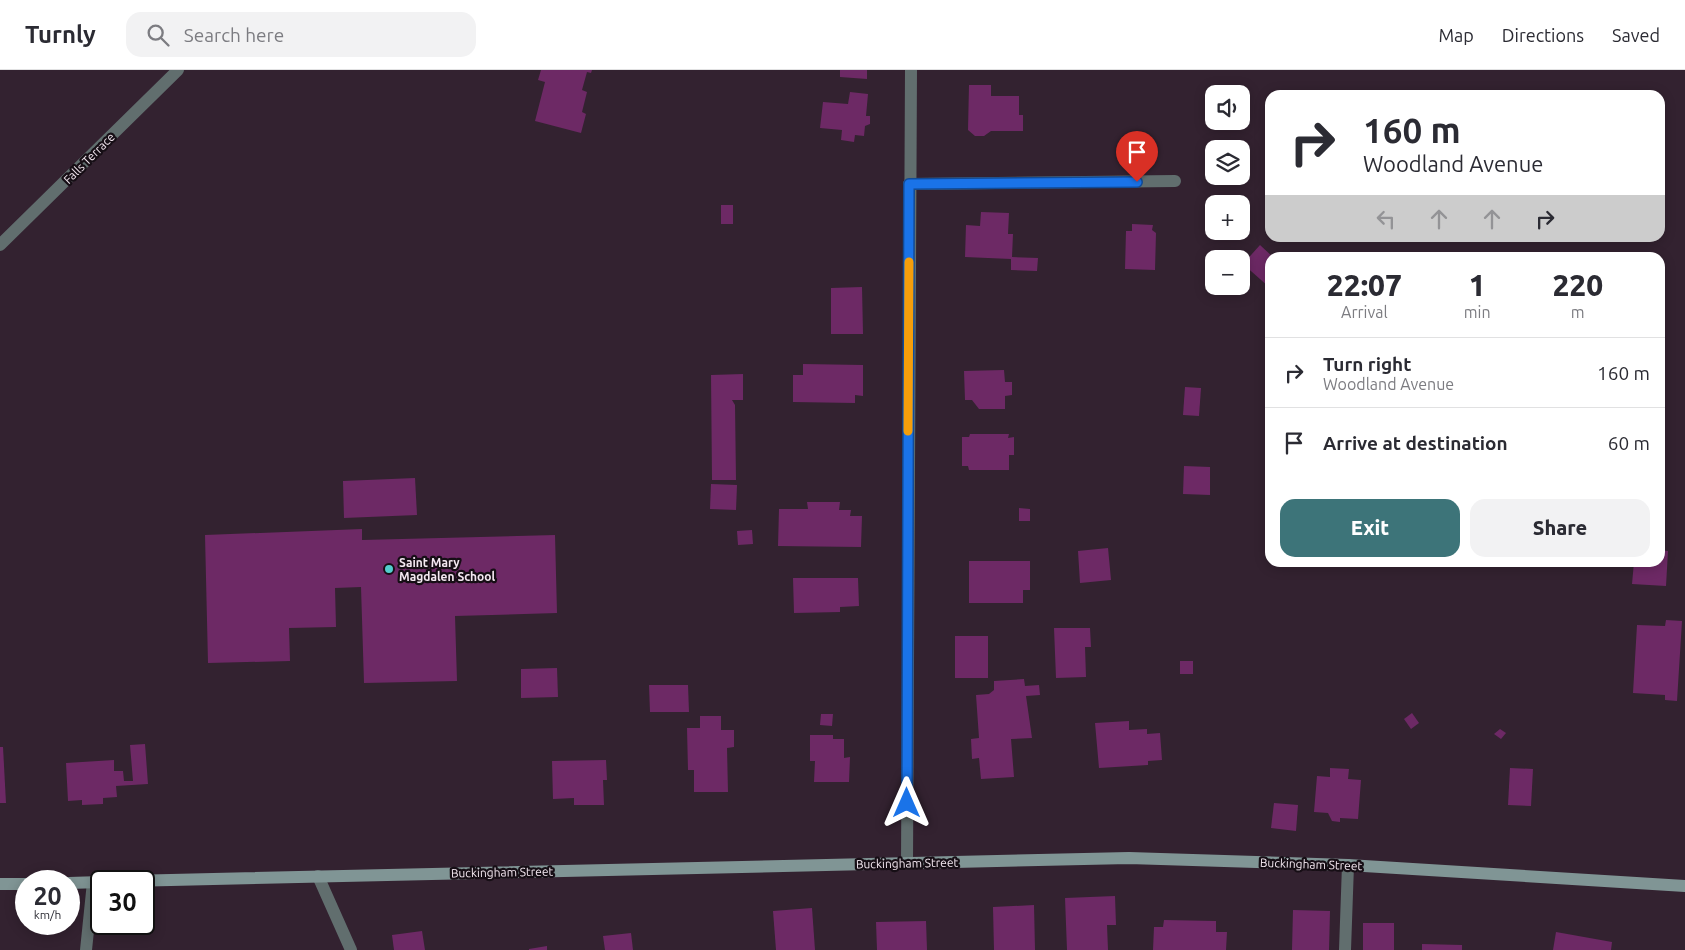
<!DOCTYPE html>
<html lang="en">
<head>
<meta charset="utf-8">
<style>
	:root { --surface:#fff; --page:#f2f2f3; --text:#2b2b33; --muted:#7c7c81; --line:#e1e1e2; --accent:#3d7479 }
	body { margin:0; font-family:Ubuntu,sans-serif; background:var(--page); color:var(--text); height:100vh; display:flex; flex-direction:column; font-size:19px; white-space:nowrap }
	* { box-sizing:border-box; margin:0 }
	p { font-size:16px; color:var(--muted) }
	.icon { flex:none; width:28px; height:28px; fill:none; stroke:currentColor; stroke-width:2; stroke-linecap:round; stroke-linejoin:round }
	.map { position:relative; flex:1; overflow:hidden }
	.drawer { position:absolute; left:1265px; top:182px; width:400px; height:315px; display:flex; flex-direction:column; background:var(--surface); border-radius:15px; box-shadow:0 2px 12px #0003 }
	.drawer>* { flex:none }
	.top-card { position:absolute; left:1265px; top:20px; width:400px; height:152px; border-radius:15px; box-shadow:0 2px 12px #0003; background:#fff; color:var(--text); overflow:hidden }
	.buttons { position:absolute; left:1205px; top:15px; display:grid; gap:10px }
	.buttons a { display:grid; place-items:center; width:45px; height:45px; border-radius:10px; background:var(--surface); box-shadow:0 2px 12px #0003; font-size:25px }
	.speed { position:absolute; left:15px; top:800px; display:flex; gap:10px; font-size:25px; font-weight:700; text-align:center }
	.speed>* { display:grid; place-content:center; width:65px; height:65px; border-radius:50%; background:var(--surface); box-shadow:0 2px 12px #0003; line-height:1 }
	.speed small { font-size:12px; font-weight:400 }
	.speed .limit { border:2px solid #111; border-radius:8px; background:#fff; color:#111 }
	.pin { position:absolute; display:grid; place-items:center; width:42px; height:42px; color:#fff; margin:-51px -21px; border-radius:50% 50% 50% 0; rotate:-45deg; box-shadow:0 0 5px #0007 }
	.pin .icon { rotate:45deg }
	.me { position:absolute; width:55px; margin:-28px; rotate:0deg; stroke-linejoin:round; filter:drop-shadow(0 0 4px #0008) }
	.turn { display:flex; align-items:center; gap:18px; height:105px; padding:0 15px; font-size:22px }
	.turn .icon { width:65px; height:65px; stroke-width:2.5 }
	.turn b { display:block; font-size:35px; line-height:42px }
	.lanes { display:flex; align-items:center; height:48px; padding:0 15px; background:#0003; justify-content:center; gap:25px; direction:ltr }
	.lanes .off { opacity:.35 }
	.eta { display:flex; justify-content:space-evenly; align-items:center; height:85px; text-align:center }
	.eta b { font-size:30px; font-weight:800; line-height:35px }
	.action { display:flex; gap:10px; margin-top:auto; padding:10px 15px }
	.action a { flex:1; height:58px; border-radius:15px; background:var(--accent); color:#fff; font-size:20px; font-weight:800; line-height:58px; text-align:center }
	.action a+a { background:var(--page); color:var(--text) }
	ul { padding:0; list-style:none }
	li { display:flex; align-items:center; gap:15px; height:70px; padding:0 15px; border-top:1px solid var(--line) }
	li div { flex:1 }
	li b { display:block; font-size:19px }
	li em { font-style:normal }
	header { display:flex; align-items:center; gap:30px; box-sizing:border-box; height:70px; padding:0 25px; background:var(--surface); border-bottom:1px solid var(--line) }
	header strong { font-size:24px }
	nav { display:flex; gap:28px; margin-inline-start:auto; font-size:18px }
	.search { width:350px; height:45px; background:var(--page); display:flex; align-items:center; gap:12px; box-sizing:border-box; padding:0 18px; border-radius:15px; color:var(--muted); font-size:19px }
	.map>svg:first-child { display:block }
</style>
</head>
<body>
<header>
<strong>Turnly</strong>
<div class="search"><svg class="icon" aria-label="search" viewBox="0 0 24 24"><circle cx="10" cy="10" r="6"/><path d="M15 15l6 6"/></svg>Search here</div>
<nav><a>Map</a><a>Directions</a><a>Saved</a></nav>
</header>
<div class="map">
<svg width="1685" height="880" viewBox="0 0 1685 880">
	<rect width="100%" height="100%" fill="#332230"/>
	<g fill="#6d2965">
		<path d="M 541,0 L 592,0 L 591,3 L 587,2 L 582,20 L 587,22 L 582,42 L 586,44 L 581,63 L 535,51 L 545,12 L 538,10 Z"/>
		<path d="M 840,0 L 867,0 L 867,9 L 840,7 Z"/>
		<path d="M 969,15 L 991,15 L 991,26 L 1019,26 L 1019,45 L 1023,45 L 1023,61 L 991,61 L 984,66 L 975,66 L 968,60 Z"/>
		<path d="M 850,22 L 868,24 L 866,46 L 870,46 L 870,54 L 865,56 L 864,66 L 855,65 L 854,72 L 841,70 L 842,60 L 820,58 L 823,32 L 848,34 Z"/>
		<rect x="721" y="135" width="12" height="19"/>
		<path d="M 981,142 L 1009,143 L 1008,164 L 1013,164 L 1012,187 L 1038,188 L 1037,201 L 1011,200 L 1011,189 L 965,187 L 966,155 L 980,156 Z"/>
		<path d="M 1132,154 L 1153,155 L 1152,160 L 1156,163 L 1155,200 L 1125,199 L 1126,161 L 1132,161 Z"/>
		<path d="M 1260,175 L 1274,188 L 1270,188 L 1269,217 L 1243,194 Z"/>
		<path d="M 862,217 L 863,264 L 831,264 L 831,218 Z"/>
		<path d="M 803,294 L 863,295 L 863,326 L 855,325 L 855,333 L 793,332 L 793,305 L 803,305 Z"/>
		<path d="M 1004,300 L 1005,312 L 1012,312 L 1012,325 L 1005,326 L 1005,339 L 979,339 L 972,330 L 965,330 L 964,301 Z"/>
		<path d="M 743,304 L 743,330 L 732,330 L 735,335 L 736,410 L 712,410 L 711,305 Z"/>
		<path d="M 1185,317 L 1201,318 L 1199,346 L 1183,345 Z"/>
		<path d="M 970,364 L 1009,364 L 1008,368 L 1014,367 L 1014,385 L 1009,385 L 1009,400 L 969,400 L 968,396 L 962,396 L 962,367 L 969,367 Z"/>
		<path d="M 1184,396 L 1210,397 L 1210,425 L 1183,424 Z"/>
		<path d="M 415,408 L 417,445 L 344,448 L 343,411 Z"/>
		<path d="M 711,414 L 737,415 L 736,440 L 710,439 Z"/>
		<path d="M 807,432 L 840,432 L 839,440 L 851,440 L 850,446 L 862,446 L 861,477 L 778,476 L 779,439 L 808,439 Z"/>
		<path d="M 1019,438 L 1030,439 L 1030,451 L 1019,451 Z"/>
		<path d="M 362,459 L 362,470 L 555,465 L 557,543 L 455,546 L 457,611 L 364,613 L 361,517 L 335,518 L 336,557 L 289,558 L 290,591 L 208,593 L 205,465 Z"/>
		<path d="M 752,460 L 753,474 L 738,475 L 737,461 Z"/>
		<path d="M 1108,478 L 1111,510 L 1080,513 L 1078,481 Z"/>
		<path d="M 1660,480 L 1668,481 L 1666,516 L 1632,514 L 1634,492 L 1660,492 Z"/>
		<path d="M 969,491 L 1030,491 L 1030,520 L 1023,520 L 1023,533 L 969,533 Z"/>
		<path d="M 793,508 L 858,508 L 859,536 L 840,537 L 840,542 L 794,543 Z"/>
		<path d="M 1666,550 L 1682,551 L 1677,631 L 1665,630 L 1665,625 L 1633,623 L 1637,555 L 1665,556 Z"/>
		<path d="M 1054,558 L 1090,558 L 1091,577 L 1085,577 L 1086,607 L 1056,608 Z"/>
		<rect x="955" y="566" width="33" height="42"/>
		<rect x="1180" y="591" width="13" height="13"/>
		<path d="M 557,598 L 558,627 L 521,628 L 521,599 Z"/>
		<path d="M 1024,609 L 1025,616 L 1039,615 L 1040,625 L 1026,626 L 1032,668 L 1011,669 L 1014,707 L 981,709 L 979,688 L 972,689 L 971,669 L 979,668 L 976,625 L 989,624 L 994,620 L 994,611 Z"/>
		<path d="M 649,615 L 688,615 L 689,642 L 650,642 Z"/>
		<path d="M 1412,643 L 1419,653 L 1411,659 L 1404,649 Z"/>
		<path d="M 821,644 L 833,644 L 832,656 L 820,655 Z"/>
		<path d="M 700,646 L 721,646 L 721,660 L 734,660 L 734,677 L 727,678 L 728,722 L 694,722 L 694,700 L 688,700 L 687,658 L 700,658 Z"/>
		<path d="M 1129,651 L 1129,660 L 1147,659 L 1147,664 L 1160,663 L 1162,690 L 1148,691 L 1148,695 L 1099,698 L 1095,653 Z"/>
		<path d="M 1500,659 L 1506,663 L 1501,669 L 1494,664 Z"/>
		<path d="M 810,665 L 833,665 L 833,669 L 844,669 L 844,688 L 850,687 L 849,712 L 814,712 L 815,691 L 810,691 Z"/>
		<path d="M 145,674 L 148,714 L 116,716 L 117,727 L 103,728 L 103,734 L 82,735 L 82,730 L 68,731 L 66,693 L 114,690 L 114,701 L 123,701 L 124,711 L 133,711 L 130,675 Z"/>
		<path d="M 0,677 L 3,677 L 6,733 L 0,733 Z"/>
		<path d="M 606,690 L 607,710 L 603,710 L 604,735 L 574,735 L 574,728 L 553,729 L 552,691 Z"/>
		<path d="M 1330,698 L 1349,699 L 1348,709 L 1361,710 L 1358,749 L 1340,748 L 1340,752 L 1332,751 L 1328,743 L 1314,742 L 1317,706 L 1330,707 Z"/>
		<path d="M 1510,698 L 1533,699 L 1531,736 L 1508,735 Z"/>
		<path d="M 1274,733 L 1298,735 L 1296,761 L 1271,758 Z"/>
		<path d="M 1115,826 L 1116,855 L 1107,855 L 1108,880 L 1067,880 L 1065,828 Z"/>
		<path d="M 1034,835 L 1035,880 L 994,880 L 993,837 Z"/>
		<path d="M 812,838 L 815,880 L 776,880 L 773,841 Z"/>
		<path d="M 1293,840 L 1330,841 L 1329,880 L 1292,880 Z"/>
		<path d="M 1164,850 L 1216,851 L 1216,862 L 1227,862 L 1226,880 L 1153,880 L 1154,857 L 1163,857 Z"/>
		<path d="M 926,851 L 927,880 L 877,880 L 876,852 Z"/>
		<rect x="1363" y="853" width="31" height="27"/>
		<path d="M 422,861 L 425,880 L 394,880 L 392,865 Z"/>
		<path d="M 1556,862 L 1612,872 L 1611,880 L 1553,880 Z"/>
		<path d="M 631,863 L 633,880 L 605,880 L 603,866 Z"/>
		<path d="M 1422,874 L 1462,875 L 1462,880 L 1422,880 Z"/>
		<path d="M 547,876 L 547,880 L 529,880 L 529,879 Z"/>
	</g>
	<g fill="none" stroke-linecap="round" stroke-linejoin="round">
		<g stroke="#616e6e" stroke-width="12">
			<path d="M 909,114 L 1175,111"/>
			<path d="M 0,175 L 178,0"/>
			<path d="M 907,793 L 911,0"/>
			<path d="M 318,806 L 351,880"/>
			<path d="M 86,880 L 93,812"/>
			<path d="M 1345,880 L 1348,795"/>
		</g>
		<g stroke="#809595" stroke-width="12">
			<path d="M 128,811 L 1129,788 L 1348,795 L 1685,816"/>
			<path d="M 69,813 L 101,812"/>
			<path d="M 0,814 L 26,814"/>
		</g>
	</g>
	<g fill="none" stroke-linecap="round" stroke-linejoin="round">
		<defs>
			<path id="route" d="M 907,733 L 909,114 L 1137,112"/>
		</defs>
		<use href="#route" stroke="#114b97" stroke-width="12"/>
		<use href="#route" stroke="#1a73e8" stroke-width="9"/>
		<path stroke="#f59e0b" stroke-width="9" d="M 908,361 L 909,192"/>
	</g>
	<circle fill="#52cdce" stroke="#160e15" stroke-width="2" cx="389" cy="499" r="5"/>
	<g text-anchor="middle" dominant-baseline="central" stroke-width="4.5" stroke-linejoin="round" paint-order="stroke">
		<g font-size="12" fill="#f4e8f1" stroke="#160e15">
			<text transform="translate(89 88) rotate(-45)">Falls Terrace</text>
			<text transform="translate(907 793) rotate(-1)">Buckingham Street</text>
			<text transform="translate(1311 794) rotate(2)">Buckingham Street</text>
			<text transform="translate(502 802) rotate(-1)">Buckingham Street</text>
		</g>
		<g font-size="12" font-weight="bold" fill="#f4e8f1" stroke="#160e15" text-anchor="start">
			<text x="399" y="492">Saint Mary<tspan x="399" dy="14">Magdalen School</tspan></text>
		</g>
	</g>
</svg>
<div class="buttons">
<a><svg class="icon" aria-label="sound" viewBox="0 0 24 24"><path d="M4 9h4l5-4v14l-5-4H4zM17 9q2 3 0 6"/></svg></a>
<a><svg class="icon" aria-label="layers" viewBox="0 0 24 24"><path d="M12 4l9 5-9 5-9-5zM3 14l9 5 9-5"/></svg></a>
<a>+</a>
<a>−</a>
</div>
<div class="speed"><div>20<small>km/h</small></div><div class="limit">30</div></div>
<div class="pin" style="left:1137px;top:112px;background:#d93025"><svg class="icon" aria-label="arrive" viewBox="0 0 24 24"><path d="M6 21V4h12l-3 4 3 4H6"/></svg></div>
<svg class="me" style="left:907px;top:733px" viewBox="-20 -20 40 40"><path d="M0-17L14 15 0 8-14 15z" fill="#1a73e8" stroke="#fff" stroke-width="4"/></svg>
<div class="top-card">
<div class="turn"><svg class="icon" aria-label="right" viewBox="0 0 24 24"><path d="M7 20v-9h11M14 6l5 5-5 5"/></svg><div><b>160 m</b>Woodland Avenue</div></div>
<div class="lanes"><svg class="icon off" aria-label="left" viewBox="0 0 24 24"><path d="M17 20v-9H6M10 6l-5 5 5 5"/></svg><svg class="icon off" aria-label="ahead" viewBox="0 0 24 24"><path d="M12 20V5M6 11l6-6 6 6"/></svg><svg class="icon off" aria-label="ahead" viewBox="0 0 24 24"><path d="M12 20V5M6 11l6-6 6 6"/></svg><svg class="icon" aria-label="right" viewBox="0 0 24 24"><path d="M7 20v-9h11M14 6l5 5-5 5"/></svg></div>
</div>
<section class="drawer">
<div class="eta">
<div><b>22:07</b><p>Arrival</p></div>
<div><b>1</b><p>min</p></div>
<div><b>220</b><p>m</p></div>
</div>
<ul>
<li><svg class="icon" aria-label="right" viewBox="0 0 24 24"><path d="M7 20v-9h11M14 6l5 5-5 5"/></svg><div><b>Turn right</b><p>Woodland Avenue</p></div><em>160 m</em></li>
<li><svg class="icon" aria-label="arrive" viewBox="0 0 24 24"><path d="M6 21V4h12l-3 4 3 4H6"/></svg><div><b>Arrive at destination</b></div><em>60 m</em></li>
</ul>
<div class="action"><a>Exit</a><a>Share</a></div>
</section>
</div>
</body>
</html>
